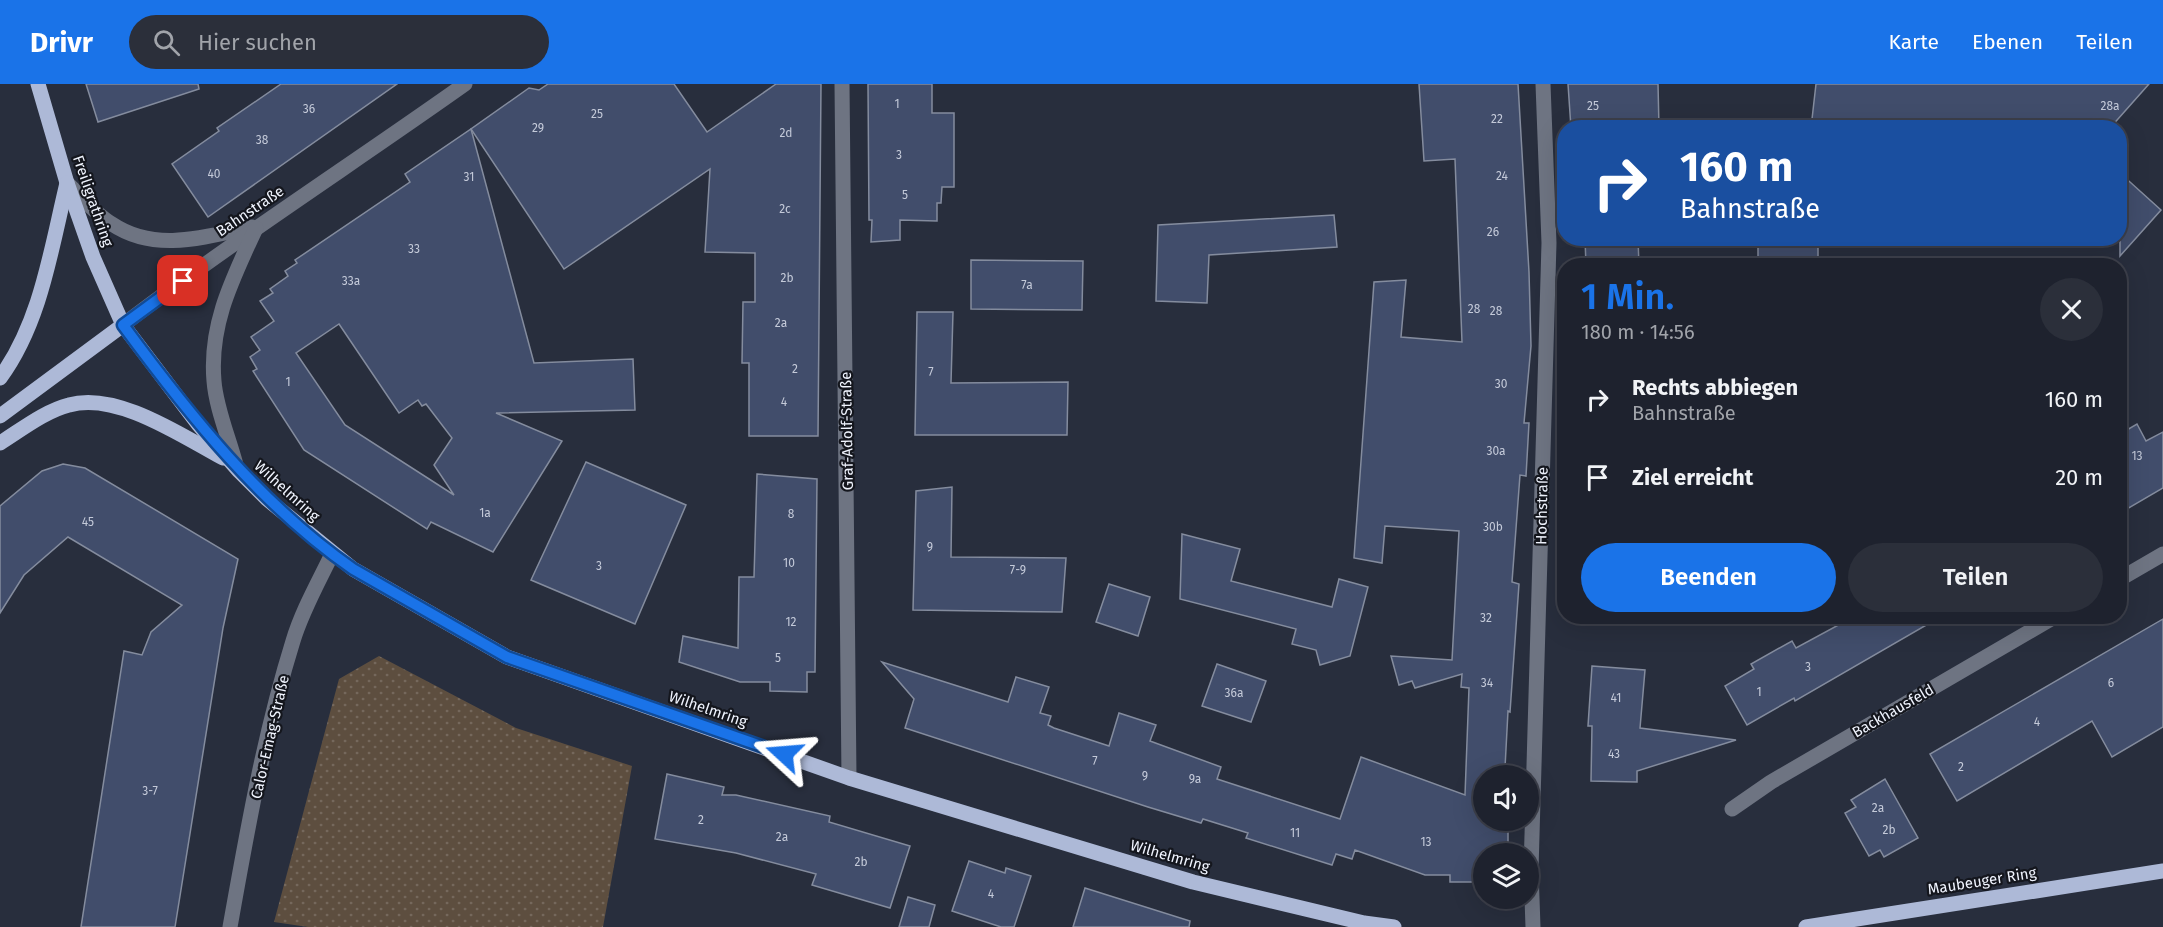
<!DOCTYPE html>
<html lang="de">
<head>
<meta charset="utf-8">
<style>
	:root { --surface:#1e222e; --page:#2b2f3a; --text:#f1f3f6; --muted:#a1a4aa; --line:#3c3f4a; --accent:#1a73e8 }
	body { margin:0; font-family:"Fira Sans",sans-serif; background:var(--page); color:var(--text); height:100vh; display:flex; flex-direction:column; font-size:22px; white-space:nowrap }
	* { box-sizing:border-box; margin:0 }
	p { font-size:20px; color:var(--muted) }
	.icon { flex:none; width:33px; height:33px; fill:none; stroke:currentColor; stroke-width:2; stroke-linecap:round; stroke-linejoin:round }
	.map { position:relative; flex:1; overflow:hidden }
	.details { position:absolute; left:1557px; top:174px; width:570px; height:366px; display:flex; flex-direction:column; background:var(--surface); border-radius:24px; box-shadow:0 6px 24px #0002,0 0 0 2px var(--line) }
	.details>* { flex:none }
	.hud { position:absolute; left:1557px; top:36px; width:570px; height:126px; border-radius:24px; box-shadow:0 6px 24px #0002,0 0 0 2px var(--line); background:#1a4fa0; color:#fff; overflow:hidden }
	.buttons { position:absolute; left:1473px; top:681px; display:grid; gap:12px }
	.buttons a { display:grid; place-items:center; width:66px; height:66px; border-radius:50%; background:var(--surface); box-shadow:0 6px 24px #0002,0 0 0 2px var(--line); font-size:30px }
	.pin { position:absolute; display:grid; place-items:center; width:51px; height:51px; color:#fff; margin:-26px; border-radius:12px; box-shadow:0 3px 9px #0006 }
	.me { position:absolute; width:66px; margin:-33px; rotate:289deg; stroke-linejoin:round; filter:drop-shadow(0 0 4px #0008) }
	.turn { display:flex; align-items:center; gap:21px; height:126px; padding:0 24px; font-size:27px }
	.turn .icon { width:78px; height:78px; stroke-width:2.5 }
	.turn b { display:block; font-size:42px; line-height:51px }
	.round { display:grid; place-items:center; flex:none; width:63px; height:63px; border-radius:32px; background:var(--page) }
	.headline { display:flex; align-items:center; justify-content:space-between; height:102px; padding:0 24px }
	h1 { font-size:36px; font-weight:600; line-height:45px; color:var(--accent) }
	.primary-button { display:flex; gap:12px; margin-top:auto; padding:12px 24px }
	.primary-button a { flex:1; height:69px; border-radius:36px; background:var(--accent); color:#fff; font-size:24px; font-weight:600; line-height:69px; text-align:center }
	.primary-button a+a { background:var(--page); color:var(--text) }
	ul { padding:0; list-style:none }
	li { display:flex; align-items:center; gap:18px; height:78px; padding:0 24px }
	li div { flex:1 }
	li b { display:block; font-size:22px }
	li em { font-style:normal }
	header { display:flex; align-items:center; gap:36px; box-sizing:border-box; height:84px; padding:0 30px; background:var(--accent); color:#fff }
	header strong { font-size:28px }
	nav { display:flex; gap:33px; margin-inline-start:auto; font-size:21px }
	.search { width:420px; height:54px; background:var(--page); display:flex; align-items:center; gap:15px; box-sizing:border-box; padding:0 21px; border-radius:33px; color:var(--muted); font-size:22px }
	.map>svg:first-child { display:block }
</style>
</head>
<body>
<header>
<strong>Drivr</strong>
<div class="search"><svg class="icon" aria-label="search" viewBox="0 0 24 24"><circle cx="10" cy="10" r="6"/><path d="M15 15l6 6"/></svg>Hier suchen</div>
<nav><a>Karte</a><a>Ebenen</a><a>Teilen</a></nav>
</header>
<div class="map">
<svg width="2163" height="843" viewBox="0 0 2163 843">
	<defs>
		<pattern id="grass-dots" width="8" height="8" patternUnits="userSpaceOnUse" patternTransform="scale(1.5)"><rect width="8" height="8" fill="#5d4e3f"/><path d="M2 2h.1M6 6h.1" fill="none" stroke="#75685c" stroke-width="1.8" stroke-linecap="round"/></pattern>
	</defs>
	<rect width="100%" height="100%" fill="#282e3d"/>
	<path fill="url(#grass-dots)" d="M 379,572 L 516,644 L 632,682 L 603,843 L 308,843 L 274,838 L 339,595 Z"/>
	<g fill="#414d6b" stroke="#848c9e" stroke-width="1.5" fill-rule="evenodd">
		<path d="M 86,0 L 198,0 L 199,5 L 98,38 Z"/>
		<path d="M 281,0 L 397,0 L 208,133 L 172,80 L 219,47 L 217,44 Z"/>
		<path d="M 548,0 L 674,0 L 707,48 L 776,0 L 821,0 L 818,352 L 749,352 L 749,279 L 742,279 L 743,218 L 755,218 L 755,169 L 705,168 L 710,85 L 564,185 L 471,45 L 529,4 L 539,6 Z"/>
		<path d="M 868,0 L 932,0 L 932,29 L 954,29 L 954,103 L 942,103 L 941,119 L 937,119 L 937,137 L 900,136 L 900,156 L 871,158 L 872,136 L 869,136 Z"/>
		<path d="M 1419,0 L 1518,0 L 1529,188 L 1531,262 L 1524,339 L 1529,339 L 1526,392 L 1520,391 L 1512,498 L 1519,500 L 1510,628 L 1508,627 L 1505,684 L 1508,684 L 1508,692 L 1484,692 L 1484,736 L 1508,736 L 1508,770 L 1484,770 L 1484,798 L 1450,798 L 1450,791 L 1425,791 L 1355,766 L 1352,775 L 1336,770 L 1332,781 L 1246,754 L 1248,749 L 1203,735 L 1201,739 L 1148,723 L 905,644 L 914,615 L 882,578 L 1008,618 L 1016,593 L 1049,603 L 1040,629 L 1051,632 L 1048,641 L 1054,644 L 1109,662 L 1119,629 L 1156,641 L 1150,657 L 1221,683 L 1217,695 L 1340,735 L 1361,673 L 1465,711 L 1469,604 L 1461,603 L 1462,590 L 1415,604 L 1412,597 L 1399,601 L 1391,572 L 1452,576 L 1459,447 L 1385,442 L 1382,479 L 1354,474 L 1374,198 L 1406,196 L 1401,253 L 1462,258 L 1455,75 L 1424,77 Z"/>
		<path d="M 1568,0 L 1658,0 L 1659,44 L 1571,44 Z"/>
		<path d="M 1816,0 L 2149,0 L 2110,44 L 1811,44 Z"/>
		<path d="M 471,45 L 534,279 L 633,275 L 635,326 L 496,329 L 562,357 L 493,468 L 431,438 L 427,445 L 304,366 L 253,287 L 257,285 L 250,273 L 260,266 L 251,253 L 274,237 L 260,217 L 273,209 L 270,205 L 288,192 L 285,187 L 297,179 L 295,176 L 410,98 L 405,90 ZM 339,240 L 399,329 L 418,316 L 422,322 L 426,320 L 452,354 L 434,381 L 454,411 L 345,341 L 296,269 Z"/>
		<path d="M 2120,89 L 2161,126 L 2120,172 Z"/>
		<path d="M 1334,131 L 1337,163 L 1209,171 L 1207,219 L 1156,217 L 1158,141 Z"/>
		<path d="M 1585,154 L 1638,154 L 1639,182 L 1586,182 Z"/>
		<rect x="1758" y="154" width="60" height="28"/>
		<path d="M 971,176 L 1083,177 L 1082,226 L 971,225 Z"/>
		<path d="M 917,228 L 953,228 L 951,299 L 1068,298 L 1067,351 L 915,351 Z"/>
		<path d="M 2137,340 L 2146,357 L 2163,348 L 2163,404 L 2120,429 L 2120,350 Z"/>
		<path d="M 586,378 L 686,421 L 635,540 L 531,496 Z"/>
		<path d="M 63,380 L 85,384 L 238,475 L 223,544 L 175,843 L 81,843 L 124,567 L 142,571 L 151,548 L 182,521 L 68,453 L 24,491 L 0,529 L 0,422 L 42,387 Z"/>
		<path d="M 757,390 L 817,395 L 815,588 L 807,588 L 807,608 L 770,607 L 770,598 L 740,598 L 679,578 L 683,552 L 738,564 L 739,493 L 754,493 Z"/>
		<path d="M 952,403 L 951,473 L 1066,474 L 1062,528 L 913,526 L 916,407 Z"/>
		<path d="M 1182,450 L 1240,465 L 1231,497 L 1332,523 L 1339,495 L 1368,503 L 1350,572 L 1320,581 L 1316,566 L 1292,560 L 1296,545 L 1180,515 Z"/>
		<path d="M 1109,500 L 1150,513 L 1138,552 L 1096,538 Z"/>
		<path d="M 1855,532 L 1942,532 L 1795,617 L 1794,614 L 1747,641 L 1725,602 L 1754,585 L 1751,580 L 1792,557 L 1796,564 Z"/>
		<path d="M 2163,535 L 2163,643 L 2112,673 L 2092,637 L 1957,717 L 1930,670 Z"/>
		<path d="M 1217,580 L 1266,597 L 1251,638 L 1202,622 Z"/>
		<path d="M 1592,582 L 1645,586 L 1640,644 L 1736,656 L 1637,687 L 1637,698 L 1591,697 L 1592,642 L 1588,642 Z"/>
		<path d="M 667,690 L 724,703 L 722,711 L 736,711 L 830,732 L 829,738 L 910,762 L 890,824 L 812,801 L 816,790 L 736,769 L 655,755 Z"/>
		<path d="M 1885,695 L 1918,754 L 1884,773 L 1880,766 L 1869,772 L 1845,729 L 1856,723 L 1851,716 Z"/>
		<path d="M 969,777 L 1005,789 L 1006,784 L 1031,792 L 1014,843 L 1001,843 L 952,827 Z"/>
		<path d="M 1085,804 L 1190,837 L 1189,843 L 1073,843 Z"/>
		<path d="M 908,813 L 935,821 L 929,843 L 899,843 Z"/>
	</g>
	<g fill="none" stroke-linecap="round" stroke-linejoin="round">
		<g stroke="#6e7482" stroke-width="15">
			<path d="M 842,0 L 849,694"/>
			<path d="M 67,99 C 81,112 95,130 112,140 C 155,169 205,153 252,143"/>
			<path d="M 123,241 C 234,156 351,81 465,0"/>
			<path d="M 236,381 C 229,354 216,324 214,297 C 209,240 233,194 256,144"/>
			<path d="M 2120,495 L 2163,470"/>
			<path d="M 1732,725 L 1771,698 L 2056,532"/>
			<path d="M 230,843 C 247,748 264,650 293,557 C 302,527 318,499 332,470"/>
			<path d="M 1533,843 L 1531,786 L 1549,159 L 1543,0"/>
		</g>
		<g stroke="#adb9d7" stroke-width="15">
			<path d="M 38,0 L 67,99 L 93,173 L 123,241 L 198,340 L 239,387 L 267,415 L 353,485 L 507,573 L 849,694 L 1193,798 L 1364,839 L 1394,843"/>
			<path d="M 0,294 C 41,238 51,165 67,99"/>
			<path d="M 0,332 L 123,241"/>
			<path d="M 0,359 C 21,346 45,327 69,321 C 116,307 182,352 223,374"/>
			<path d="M 1806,843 L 2163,787"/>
		</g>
	</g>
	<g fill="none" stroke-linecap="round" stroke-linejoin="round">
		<defs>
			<path id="route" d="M 183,197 L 123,241 C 190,332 260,420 353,485 L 507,573 L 784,670"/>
		</defs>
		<use href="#route" stroke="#114b97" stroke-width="15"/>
		<use href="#route" stroke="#1a73e8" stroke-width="10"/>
	</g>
	<g text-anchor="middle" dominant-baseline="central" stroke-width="4.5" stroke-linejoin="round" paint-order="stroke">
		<g font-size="12" fill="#c4cad9">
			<text x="897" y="20">1</text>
			<text x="1593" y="22">25</text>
			<text x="2110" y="22">28a</text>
			<text x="309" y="25">36</text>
			<text x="597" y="30">25</text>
			<text x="1497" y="35">22</text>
			<text x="538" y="44">29</text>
			<text x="786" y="49">2d</text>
			<text x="262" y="56">38</text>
			<text x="899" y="71">3</text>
			<text x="214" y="90">40</text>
			<text x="1502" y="92">24</text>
			<text x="469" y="93">31</text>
			<text x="905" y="111">5</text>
			<text x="785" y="125">2c</text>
			<text x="1493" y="148">26</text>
			<text x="414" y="165">33</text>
			<text x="787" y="194">2b</text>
			<text x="351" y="197">33a</text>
			<text x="1027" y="201">7a</text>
			<text x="1474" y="225">28</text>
			<text x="1496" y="227">28</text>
			<text x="781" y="239">2a</text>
			<text x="795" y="285">2</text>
			<text x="931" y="288">7</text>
			<text x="288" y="298">1</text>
			<text x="1501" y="300">30</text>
			<text x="784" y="318">4</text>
			<text x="1496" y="367">30a</text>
			<text x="2137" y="372">13</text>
			<text x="485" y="429">1a</text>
			<text x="791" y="430">8</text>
			<text x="88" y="438">45</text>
			<text x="1493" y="443">30b</text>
			<text x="930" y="463">9</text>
			<text x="789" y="479">10</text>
			<text x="599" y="482">3</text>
			<text x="1018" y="486">7-9</text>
			<text x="1486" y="534">32</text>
			<text x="791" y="538">12</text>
			<text x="778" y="574">5</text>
			<text x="1808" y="583">3</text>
			<text x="1487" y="599">34</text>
			<text x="2111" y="599">6</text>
			<text x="1759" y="608">1</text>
			<text x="1234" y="609">36a</text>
			<text x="1616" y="614">41</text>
			<text x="2037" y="638">4</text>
			<text x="1614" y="670">43</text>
			<text x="1095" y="677">7</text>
			<text x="1961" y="683">2</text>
			<text x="1145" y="692">9</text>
			<text x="1195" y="695">9a</text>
			<text x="150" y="707">3-7</text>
			<text x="1878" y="724">2a</text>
			<text x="701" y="736">2</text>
			<text x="1889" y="746">2b</text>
			<text x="1295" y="749">11</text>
			<text x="782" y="753">2a</text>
			<text x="1426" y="758">13</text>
			<text x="861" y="778">2b</text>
			<text x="991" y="810">4</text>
		</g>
		<g font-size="15" fill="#f0f4fe" stroke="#14161d">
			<text transform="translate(93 117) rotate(71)">Freiligrathring</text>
			<text transform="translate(250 127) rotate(-34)">Bahnstraße</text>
			<text transform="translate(847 347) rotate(-91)">Graf-Adolf-Straße</text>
			<text transform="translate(287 407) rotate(42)">Wilhelmring</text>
			<text transform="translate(1542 422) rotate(-89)">Hochstraße</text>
			<text transform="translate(708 625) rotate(19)">Wilhelmring</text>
			<text transform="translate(1893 627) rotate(-30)">Backhausfeld</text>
			<text transform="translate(270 653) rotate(-77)">Calor-Emag-Straße</text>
			<text transform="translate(1170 772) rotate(16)">Wilhelmring</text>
			<text transform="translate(1982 797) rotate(-9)">Maubeuger Ring</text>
		</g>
	</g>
</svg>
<div class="buttons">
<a><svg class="icon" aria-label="sound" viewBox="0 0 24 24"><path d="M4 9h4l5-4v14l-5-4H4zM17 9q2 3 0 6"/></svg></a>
<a><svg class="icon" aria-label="layers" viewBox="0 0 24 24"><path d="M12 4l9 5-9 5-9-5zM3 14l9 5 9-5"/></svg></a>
</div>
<div class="pin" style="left:183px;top:197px;background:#d93025"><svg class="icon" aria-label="arrive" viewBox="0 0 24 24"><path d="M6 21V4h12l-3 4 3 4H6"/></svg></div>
<svg class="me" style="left:784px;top:670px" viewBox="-20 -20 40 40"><path d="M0-17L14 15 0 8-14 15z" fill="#1a73e8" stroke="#fff" stroke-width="4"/></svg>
<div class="hud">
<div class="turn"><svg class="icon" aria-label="right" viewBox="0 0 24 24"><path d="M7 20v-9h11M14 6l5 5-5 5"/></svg><div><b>160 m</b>Bahnstraße</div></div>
</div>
<section class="details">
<div class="headline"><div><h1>1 Min.</h1><p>180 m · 14:56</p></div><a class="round"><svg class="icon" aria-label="close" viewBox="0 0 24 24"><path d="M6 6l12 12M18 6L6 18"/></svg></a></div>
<ul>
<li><svg class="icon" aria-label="right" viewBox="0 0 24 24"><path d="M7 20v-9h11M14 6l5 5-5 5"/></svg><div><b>Rechts abbiegen</b><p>Bahnstraße</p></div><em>160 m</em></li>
<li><svg class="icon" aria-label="arrive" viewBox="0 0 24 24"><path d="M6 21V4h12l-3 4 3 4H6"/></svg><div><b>Ziel erreicht</b></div><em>20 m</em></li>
</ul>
<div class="primary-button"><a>Beenden</a><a>Teilen</a></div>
</section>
</div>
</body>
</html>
